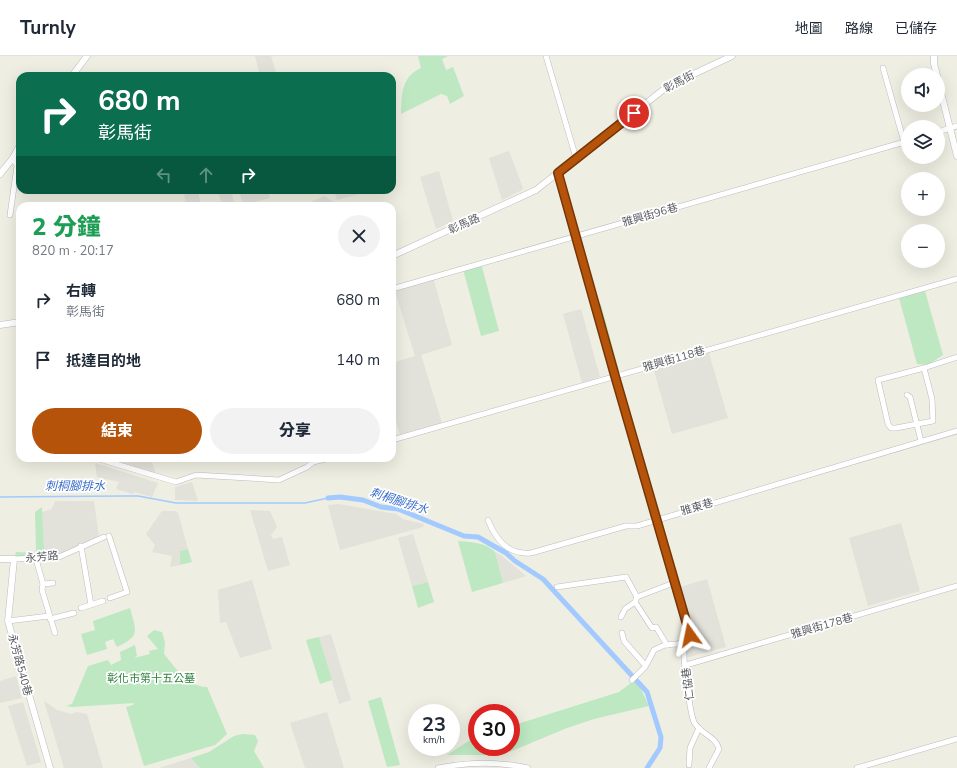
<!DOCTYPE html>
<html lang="zh-TW">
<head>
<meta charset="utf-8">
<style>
	:root { --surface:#fff; --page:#f2f2f3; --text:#1f2937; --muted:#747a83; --line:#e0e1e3; --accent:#b45309 }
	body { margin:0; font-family:"Nunito Sans","Noto Sans TC",sans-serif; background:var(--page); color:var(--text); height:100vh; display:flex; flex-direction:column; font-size:15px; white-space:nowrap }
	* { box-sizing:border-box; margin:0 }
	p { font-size:13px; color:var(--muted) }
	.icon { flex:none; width:22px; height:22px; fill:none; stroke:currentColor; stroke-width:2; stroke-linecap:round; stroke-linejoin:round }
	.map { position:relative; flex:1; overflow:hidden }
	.sheet { position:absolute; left:16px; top:146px; width:380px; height:260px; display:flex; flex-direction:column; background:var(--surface); border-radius:12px; box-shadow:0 4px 16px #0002 }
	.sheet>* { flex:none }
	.top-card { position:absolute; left:16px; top:16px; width:380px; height:122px; border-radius:12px; box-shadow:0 4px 16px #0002; background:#0b6e4f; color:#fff; overflow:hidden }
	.buttons { position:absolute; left:901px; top:12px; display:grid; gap:8px }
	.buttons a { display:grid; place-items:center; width:44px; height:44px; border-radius:50%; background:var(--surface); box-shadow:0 4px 16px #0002; font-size:20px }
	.speed { position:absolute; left:408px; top:648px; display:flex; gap:8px; font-size:20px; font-weight:700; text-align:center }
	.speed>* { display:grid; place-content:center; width:52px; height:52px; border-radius:50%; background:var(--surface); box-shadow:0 4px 16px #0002; line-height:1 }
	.speed small { font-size:10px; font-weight:400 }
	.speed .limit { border:6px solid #d22; background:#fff; color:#111 }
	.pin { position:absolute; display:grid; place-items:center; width:34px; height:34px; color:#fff; margin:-17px; border:2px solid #fff; border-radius:50%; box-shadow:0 1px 4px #0007 }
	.me { position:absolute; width:44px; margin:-22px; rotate:348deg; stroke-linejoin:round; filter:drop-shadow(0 0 3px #0008) }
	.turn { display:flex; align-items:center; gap:14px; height:84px; padding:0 16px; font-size:18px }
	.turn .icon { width:52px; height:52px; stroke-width:2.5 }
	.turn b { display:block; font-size:28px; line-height:34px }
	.lanes { display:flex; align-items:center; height:38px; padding:0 16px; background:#0003; justify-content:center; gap:20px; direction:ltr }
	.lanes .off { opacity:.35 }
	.round { display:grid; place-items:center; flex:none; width:42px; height:42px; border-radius:21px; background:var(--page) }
	.head { display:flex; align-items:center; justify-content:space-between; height:68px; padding:0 16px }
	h1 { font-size:24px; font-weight:800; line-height:30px; color:#1e9e55 }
	.button { display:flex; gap:8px; margin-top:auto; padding:8px 16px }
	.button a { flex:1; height:46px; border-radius:24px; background:var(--accent); color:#fff; font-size:16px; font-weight:800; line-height:46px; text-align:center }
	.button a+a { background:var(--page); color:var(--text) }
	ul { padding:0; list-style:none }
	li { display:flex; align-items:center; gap:12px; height:60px; padding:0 16px }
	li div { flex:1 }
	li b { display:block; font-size:15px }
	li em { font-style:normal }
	header { display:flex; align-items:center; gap:24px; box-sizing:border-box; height:56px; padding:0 20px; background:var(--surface); border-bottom:1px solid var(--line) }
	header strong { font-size:19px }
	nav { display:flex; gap:22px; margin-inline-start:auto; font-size:14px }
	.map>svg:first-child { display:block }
</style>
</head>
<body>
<header>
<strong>Turnly</strong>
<nav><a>地圖</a><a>路線</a><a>已儲存</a></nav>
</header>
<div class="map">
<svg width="957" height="712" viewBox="0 0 957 712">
	<rect width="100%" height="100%" fill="#efeee2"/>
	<g fill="#e2e1da">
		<path d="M 255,0 L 271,0 L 277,20 L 260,20 Z"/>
		<path d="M 509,95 L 523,132 L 522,134 L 502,144 L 489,102 Z"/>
		<path d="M 439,115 L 453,165 L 436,173 L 420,121 Z"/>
		<path d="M 218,134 L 231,134 L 235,150 L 222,150 Z"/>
		<path d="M 239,134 L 268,134 L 270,142 L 243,149 Z"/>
		<path d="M 334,134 L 358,134 L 359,138 L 337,144 Z"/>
		<path d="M 198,135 L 201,150 L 187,150 L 184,139 Z"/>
		<path d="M 325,140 L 332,145 L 334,150 L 312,150 L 312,145 Z"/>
		<path d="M 433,221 L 452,289 L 421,299 L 442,367 L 400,378 L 392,352 L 392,307 L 415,300 L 394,232 Z"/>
		<path d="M 581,253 L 600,321 L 582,327 L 563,258 Z"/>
		<path d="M 708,294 L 728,362 L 672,378 L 653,311 Z"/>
		<path d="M 99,402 L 151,402 L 156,420 Z"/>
		<path d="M 95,407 L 158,427 L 152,441 L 134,436 L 133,438 L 116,433 L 119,426 L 97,421 Z"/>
		<path d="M 192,426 L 198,445 L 175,444 L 175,431 Z"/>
		<path d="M 55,445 L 94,445 L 99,481 L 62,497 L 50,500 L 46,497 L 44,493 L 42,456 L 52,453 Z"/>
		<path d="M 339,448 L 396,458 L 403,463 L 424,468 L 423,471 L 340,494 L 328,449 Z"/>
		<path d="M 250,454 L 270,455 L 277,471 L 271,479 L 273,483 L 282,481 L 290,509 L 268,515 Z"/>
		<path d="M 162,455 L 174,455 L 178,457 L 188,493 L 180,495 L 180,509 L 170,511 L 172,500 L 152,496 L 155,489 L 146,478 Z"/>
		<path d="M 901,467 L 920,535 L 868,550 L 849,482 Z"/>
		<path d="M 413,478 L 428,526 L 412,530 L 398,482 Z"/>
		<path d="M 495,496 L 502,500 L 526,520 L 503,527 Z"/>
		<path d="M 707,523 L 726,591 L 685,602 L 683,594 L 690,575 L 677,532 Z"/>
		<path d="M 252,524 L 272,593 L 240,602 L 226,566 L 220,567 L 218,534 Z"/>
		<path d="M 331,578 L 351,644 L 339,648 L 319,581 Z"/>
		<path d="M 16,620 L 22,642 L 0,647 L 0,625 Z"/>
		<path d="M 44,645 L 57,654 L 71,658 L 77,656 L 87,658 L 103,712 L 64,712 Z"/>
		<path d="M 23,646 L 41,706 L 27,710 L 8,650 Z"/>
		<path d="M 327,656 L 344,712 L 305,712 L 290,667 Z"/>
		<path d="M 191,702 L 200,712 L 159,712 Z"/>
	</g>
	<g fill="#bde8c2">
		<path d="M 418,0 L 448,0 L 442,3 L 446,14 L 453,11 L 464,40 L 450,48 L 447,40 L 441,38 L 401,58 C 402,39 401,21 421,12 Z"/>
		<path d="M 481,207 L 499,275 L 481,280 L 463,213 Z"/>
		<path d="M 925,235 L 943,299 L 928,309 L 917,308 L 899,242 Z"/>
		<path d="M 601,248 L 619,315 L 615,315 L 597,249 Z"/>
		<path d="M 42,451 L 44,493 L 50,500 L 15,500 L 16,496 L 34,497 L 36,494 L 35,456 Z"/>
		<path d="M 458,485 C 469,486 486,486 495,496 L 503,527 L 472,536 Z"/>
		<path d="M 188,493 L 192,506 L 180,509 L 180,495 Z"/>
		<path d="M 428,526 L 434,546 L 418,552 L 412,530 Z"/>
		<path d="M 130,552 C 136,575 141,580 117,591 L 113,583 L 105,586 L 107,593 L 87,599 L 81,578 L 95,574 L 93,565 Z"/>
		<path d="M 154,574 L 162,576 L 165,586 L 164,598 C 175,611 188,631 207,631 L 227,678 L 215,689 L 144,710 L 126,651 L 133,649 L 134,647 L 72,651 L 66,650 L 72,648 L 88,610 L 108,604 L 111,609 L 121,604 L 120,596 L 135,589 L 137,600 L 134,602 L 150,598 L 149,595 L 158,593 L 147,580 Z"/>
		<path d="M 319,581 L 332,624 L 320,628 L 306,584 Z"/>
		<path d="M 636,623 L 649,650 L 594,663 L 567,672 L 502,699 L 447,699 L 467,686 L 477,682 L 477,691 L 511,691 L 511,670 L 619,636 Z"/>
		<path d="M 381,641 L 400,709 L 387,711 L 368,645 Z"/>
		<path d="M 242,678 L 255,679 L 258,685 L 254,695 L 264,712 L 200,712 L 191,702 L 209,696 L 234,680 Z"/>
	</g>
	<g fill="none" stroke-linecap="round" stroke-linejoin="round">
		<path stroke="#a2caff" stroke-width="1.5" d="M 0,441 L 123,440 L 138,440 L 176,447 L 305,447 L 328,442"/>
		<path stroke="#a2caff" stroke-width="5" d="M 328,442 L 340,441 L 363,444 L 381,451 L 398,453 L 464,480 L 478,481 L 506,497 L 515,505 L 543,523 L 647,636 L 661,681 L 660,692 L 647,712"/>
		<defs>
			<g id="minor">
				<path d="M 546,0 L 576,102"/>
				<path d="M 883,12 L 904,86"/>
				<path d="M 938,76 L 957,70"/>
				<path d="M 559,117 L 615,320 L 690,573 C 691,581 684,585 684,593 C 683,604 690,657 694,666 C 700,678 716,680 719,693 L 709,712"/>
				<path d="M 10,159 L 17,110 L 13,102"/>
				<path d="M 392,233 L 908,85"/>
				<path d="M 924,312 L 932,343 L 933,365 L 896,372 L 891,372 L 888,368 L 878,324 L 924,312 L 957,301"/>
				<path d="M 907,339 L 910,341 L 921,385"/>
				<path d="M 392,384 L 957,223"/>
				<path d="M 96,402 L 176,426 L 196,419 L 279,424 L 307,411 L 313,406 L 330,402"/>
				<path d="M 488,464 C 496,484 508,499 531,497 L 626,470 L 637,470 L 957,375"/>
				<path d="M 109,480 L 127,536 L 110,542"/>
				<path d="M 81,490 L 91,549"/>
				<path d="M 14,503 L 59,501 L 104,481"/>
				<path d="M 36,503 L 43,528"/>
				<path d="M 53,527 L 43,528 L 42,534 L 55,577"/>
				<path d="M 557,531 L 626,521 L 637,541 L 676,526"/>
				<path d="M 637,541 L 635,546 L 652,572 L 656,571 L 667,589"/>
				<path d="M 81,552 L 103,545"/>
				<path d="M 621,561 L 625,553 L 635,546"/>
				<path d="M 50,563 L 74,557"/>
				<path d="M 8,565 L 49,560"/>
				<path d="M 622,577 L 624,585 L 645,609"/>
				<path d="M 686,609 L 957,530"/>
				<path d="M 632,624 L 645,611 L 654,594 L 665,589 L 677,588 L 687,584"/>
				<path d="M 689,709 L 690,692 L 699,672"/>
				<path d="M 438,712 C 469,706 497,705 528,712"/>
				<path d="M 857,712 L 957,683"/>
			</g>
			<g id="tertiary">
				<path d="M 934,0 L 934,8 L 937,19"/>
				<path d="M 72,20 L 87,0"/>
				<path d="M 938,25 L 957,100"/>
				<path d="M 0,118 L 13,102 L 20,89"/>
				<path d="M 392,200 L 536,134 L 668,30 L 732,0"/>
				<path d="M 0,269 L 20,266"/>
				<path d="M 0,503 L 14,503 L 8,565 L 50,712"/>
			</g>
		</defs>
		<use href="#minor" stroke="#babcc2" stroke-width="6"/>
		<use href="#tertiary" stroke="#babcc2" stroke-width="7"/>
		<use href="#minor" stroke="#fff" stroke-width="5"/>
		<use href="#tertiary" stroke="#fff" stroke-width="6"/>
	</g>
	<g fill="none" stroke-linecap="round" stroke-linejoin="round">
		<defs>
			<path id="route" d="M 634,57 L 558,117 L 615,320 L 690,579"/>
		</defs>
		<use href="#route" stroke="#753606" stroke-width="10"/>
		<use href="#route" stroke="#b45309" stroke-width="7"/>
	</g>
	<g text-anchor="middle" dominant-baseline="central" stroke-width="3.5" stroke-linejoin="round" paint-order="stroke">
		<g font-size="11" fill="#5b5e64" stroke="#fff">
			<text transform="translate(679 26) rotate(-28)">彰馬街</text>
			<text transform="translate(650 159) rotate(-16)">雅興街96巷</text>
			<text transform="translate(464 168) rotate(-24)">彰馬路</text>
			<text transform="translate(674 303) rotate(-16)">雅興街118巷</text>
			<text transform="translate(697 451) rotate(-16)">雅東巷</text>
			<text transform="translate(42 501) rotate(-5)">永芳路</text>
			<text transform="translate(822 570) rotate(-16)">雅興街178巷</text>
			<text transform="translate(20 609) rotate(75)">永芳路540巷</text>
			<text transform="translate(688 628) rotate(-97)">仁協巷</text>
		</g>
		<g font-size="11" fill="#2d823c" stroke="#fff">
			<text x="151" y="622">彰化市第十五公墓</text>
		</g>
		<g font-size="12" font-style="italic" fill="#3b6fcc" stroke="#fff">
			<text x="75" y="430">刺桐腳排水</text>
			<text transform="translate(399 445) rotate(18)">刺桐腳排水</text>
		</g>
	</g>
</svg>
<div class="buttons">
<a><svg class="icon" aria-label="sound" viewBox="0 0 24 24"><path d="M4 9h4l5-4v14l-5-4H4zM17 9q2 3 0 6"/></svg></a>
<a><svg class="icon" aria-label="layers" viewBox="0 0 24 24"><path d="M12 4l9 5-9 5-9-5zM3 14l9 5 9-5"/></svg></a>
<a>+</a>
<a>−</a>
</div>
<div class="speed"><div>23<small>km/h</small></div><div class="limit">30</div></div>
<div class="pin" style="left:634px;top:57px;background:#d93025"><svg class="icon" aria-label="arrive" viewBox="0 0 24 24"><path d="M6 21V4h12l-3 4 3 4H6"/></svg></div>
<svg class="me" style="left:690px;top:579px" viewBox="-20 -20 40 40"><path d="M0-17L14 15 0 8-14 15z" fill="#b45309" stroke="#fff" stroke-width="4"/></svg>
<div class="top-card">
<div class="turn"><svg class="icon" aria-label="right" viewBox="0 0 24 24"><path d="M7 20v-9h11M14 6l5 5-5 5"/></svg><div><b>680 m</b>彰馬街</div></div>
<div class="lanes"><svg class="icon off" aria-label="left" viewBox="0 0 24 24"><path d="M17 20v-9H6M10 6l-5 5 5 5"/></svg><svg class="icon off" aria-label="ahead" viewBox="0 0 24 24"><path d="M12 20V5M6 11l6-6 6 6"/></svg><svg class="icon" aria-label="right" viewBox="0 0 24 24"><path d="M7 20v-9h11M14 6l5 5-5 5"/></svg></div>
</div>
<section class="sheet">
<div class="head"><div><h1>2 分鐘</h1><p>820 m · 20:17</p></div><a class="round"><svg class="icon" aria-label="close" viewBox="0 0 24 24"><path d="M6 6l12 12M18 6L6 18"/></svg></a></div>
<ul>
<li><svg class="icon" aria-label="right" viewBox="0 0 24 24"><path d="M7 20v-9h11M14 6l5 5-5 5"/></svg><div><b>右轉</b><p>彰馬街</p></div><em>680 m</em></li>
<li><svg class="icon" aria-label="arrive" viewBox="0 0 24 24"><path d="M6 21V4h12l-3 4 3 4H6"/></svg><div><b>抵達目的地</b></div><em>140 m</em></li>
</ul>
<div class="button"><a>結束</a><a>分享</a></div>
</section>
</div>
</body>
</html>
